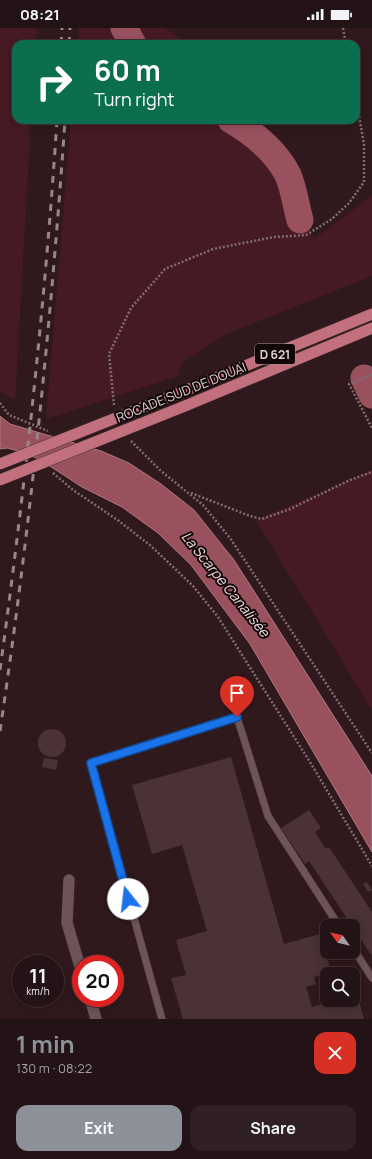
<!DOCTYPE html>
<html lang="en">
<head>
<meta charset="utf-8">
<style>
	:root { --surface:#241316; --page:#302023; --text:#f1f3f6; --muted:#a39ea1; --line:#413235; --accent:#8c9099 }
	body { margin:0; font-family:Manrope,sans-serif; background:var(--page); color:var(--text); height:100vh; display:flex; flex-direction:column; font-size:15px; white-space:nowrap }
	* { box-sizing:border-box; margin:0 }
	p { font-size:13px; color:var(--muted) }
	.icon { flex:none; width:22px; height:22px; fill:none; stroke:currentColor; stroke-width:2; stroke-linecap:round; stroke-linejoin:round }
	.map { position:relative; height:991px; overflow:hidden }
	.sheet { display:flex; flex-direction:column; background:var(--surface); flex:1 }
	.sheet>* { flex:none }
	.guide { position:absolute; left:12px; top:12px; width:348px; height:84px; border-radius:12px; box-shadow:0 2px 10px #0003,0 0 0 1px var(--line); background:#0b6e4f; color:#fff; overflow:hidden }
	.needle { width:26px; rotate:304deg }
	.tools { position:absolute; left:320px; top:891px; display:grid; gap:8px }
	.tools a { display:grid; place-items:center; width:40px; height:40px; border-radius:8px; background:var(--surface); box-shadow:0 2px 10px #0003,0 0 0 1px var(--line); font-size:20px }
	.speed { position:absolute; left:12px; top:927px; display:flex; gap:8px; font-size:20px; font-weight:700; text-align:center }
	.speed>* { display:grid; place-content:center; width:52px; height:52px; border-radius:50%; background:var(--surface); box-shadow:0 2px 10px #0003,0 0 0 1px var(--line); line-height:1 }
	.speed small { font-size:10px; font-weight:400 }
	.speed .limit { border:6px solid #d22; background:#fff; color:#111 }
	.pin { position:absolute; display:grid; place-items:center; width:34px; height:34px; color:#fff; margin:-41px -17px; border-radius:50% 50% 50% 0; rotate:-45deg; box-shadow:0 0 4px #0007 }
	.pin .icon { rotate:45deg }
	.me { position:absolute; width:44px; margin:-22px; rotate:344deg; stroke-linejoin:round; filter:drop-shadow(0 0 3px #0008) }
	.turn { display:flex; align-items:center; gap:14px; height:84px; padding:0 16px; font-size:18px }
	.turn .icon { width:52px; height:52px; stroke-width:2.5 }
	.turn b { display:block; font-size:28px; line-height:34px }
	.round { display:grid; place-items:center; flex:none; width:42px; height:42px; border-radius:12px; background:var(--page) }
	.overview { display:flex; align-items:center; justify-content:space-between; height:68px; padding:0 16px }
	h1 { font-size:24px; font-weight:700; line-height:30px; color:var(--accent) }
	.action { display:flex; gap:8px; margin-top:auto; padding:8px 16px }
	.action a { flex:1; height:46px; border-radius:12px; background:var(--accent); color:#fff; font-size:16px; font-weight:700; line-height:46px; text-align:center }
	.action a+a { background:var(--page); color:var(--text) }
	.status { display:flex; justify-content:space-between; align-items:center; height:28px; padding:0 20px; background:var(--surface); direction:ltr }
	.status svg { height:11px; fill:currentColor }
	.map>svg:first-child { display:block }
</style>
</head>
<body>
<div class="status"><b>08:21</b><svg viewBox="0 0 49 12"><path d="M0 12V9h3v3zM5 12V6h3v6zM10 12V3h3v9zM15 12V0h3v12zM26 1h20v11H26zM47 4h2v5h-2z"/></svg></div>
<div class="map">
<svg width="372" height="991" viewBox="0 0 372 991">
	<rect width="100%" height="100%" fill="#30191d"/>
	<g fill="#461a23">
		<path d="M 0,0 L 37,0 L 36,16 L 16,16 L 16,92 L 31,92 L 15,372 L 0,363 Z"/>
		<path d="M 79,0 L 164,0 L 179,9 L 182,16 L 78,16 Z"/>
		<path d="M 71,92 L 240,92 L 271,113 L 314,211 L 372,168 L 372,248 L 226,306 L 182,334 L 178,348 L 46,391 Z"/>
		<path d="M 372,442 L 372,682 L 256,492 Z"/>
	</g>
	<path fill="#99515e" stroke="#ae7780" d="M 0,388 L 10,396 L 101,423 L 129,435 L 161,456 L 194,482 L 234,532 L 372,748 L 372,824 L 250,616 L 191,537 L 158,505 L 122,479 L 82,459 L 39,431 L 15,422 L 7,420 L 0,421 Z"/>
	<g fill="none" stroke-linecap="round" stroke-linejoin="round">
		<g stroke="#99515e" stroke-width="27">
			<path d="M 124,0 L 133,16"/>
			<path d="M 231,92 C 253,105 276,123 288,147 C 294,161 296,178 300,192"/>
			<path d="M 364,350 L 372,367"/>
		</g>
	</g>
	<g fill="#4a3235">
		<circle cx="52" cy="715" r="14"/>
		<path d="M 231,729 L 284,916 L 320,906 L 331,944 L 314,949 L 316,956 L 306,959 L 312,979 L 335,972 L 353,972 L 353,967 L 357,966 L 364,991 L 183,991 L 171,950 L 186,947 L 176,912 L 207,903 L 182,817 L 152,826 L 132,757 Z"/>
		<path d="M 44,730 L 58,732 L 56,742 L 42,739 Z"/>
		<path d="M 309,782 L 321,800 L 315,804 L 326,821 L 329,819 L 372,884 L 372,928 L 309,833 L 305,836 L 281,800 Z"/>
		<path d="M 367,854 L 372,862 L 368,864 L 363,856 Z"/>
	</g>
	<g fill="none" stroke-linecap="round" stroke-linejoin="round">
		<defs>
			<g id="service">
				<path d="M 353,920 L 372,950"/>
				<path d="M 162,991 L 91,735 L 237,689 L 268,788 L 339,898"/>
			</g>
			<g id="minor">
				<path d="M 69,852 L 67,895 L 81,942"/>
				<path d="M 90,970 L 96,991"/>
			</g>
			<g id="trunk">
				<path d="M 179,365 L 372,286"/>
				<path d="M 185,378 L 372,300"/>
			</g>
		</defs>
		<use href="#service" stroke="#463537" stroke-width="8"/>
		<use href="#minor" stroke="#463537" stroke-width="12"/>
		<use href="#trunk" stroke="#463537" stroke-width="12"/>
		<g stroke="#816d70" stroke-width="2.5" stroke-dasharray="2 2" stroke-linecap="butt">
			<path d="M 343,0 L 346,16"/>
			<path d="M 372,347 L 349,356 L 372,400"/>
			<path d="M 0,375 L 9,387 L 48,403"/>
			<path d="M 114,377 L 109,326 L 131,280 L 165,241 L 213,221 L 274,209 L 306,207 L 332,191 L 349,175 L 364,154 L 364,116 L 356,71"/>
			<path d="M 131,413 L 161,443 L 203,477 L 230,510 L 372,725"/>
			<path d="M 53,445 L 73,462 L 119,493 L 151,518 L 193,558 L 218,589 L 310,734 L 372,838"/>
			<path d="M 191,465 L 250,488 L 262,491 L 290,481 L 350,452 L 372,444"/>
		</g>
		<use href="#service" stroke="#6e5457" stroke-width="7"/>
		<use href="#minor" stroke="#6e5457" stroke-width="11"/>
		<use href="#trunk" stroke="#c26f7e" stroke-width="11"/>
		<g stroke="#998688" stroke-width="3" stroke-dasharray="7 7" stroke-linecap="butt">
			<path d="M 61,16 L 62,0"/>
			<path d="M 69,16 L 70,0"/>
			<path d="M 0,642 C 25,459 45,276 57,92"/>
			<path d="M 0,703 C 30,500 51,296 65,92"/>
		</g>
		<defs>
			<g id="trunk-bridge">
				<path d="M 0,436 L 179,365"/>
				<path d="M 0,452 L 185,378"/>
			</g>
		</defs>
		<use href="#trunk-bridge" stroke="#463537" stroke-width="12" stroke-linecap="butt"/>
		<use href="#trunk-bridge" stroke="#c26f7e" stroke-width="11"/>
	</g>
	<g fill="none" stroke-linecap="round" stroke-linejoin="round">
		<defs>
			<path id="route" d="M 128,871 L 91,735 L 237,689"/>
		</defs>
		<use href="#route" stroke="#114b97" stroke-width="10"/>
		<use href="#route" stroke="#1a73e8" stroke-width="7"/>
	</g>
	<g text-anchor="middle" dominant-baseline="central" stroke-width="4" stroke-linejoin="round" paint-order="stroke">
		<rect fill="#110709" stroke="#a29495" stroke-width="1" x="255" y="316" width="40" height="20" rx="3"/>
		<g font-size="12" font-weight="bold" fill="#e0d0d1">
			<text x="275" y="326">D 621</text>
		</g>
		<g font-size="13" fill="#e0d0d1" stroke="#110709">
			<text transform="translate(181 364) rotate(-22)">ROCADE SUD DE DOUAI</text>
		</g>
		<g font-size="14" font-style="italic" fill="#f2dcde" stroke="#110709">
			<text transform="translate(226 556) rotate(51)">La Scarpe Canalisée</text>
		</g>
	</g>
</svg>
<div class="tools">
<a><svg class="needle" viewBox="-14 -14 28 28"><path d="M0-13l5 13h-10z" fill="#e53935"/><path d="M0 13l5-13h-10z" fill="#a39ea1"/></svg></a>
<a><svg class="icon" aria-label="search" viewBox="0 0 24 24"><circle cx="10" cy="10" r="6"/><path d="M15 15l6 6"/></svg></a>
</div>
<div class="speed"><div>11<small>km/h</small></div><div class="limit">20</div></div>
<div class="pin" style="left:237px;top:689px;background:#d93025"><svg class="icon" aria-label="arrive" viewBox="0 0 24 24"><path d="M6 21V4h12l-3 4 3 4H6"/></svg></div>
<svg class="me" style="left:128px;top:871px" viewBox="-20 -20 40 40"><circle r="19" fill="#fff"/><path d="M0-13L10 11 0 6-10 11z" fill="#1a73e8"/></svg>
<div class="guide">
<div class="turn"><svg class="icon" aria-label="right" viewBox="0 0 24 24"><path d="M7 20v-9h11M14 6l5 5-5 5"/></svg><div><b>60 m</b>Turn right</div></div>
</div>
</div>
<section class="sheet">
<div class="overview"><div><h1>1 min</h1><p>130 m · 08:22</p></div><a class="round" style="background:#d93025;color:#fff"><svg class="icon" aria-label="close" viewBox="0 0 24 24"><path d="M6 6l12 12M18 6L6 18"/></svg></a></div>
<div class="action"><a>Exit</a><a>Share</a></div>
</section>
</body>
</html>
